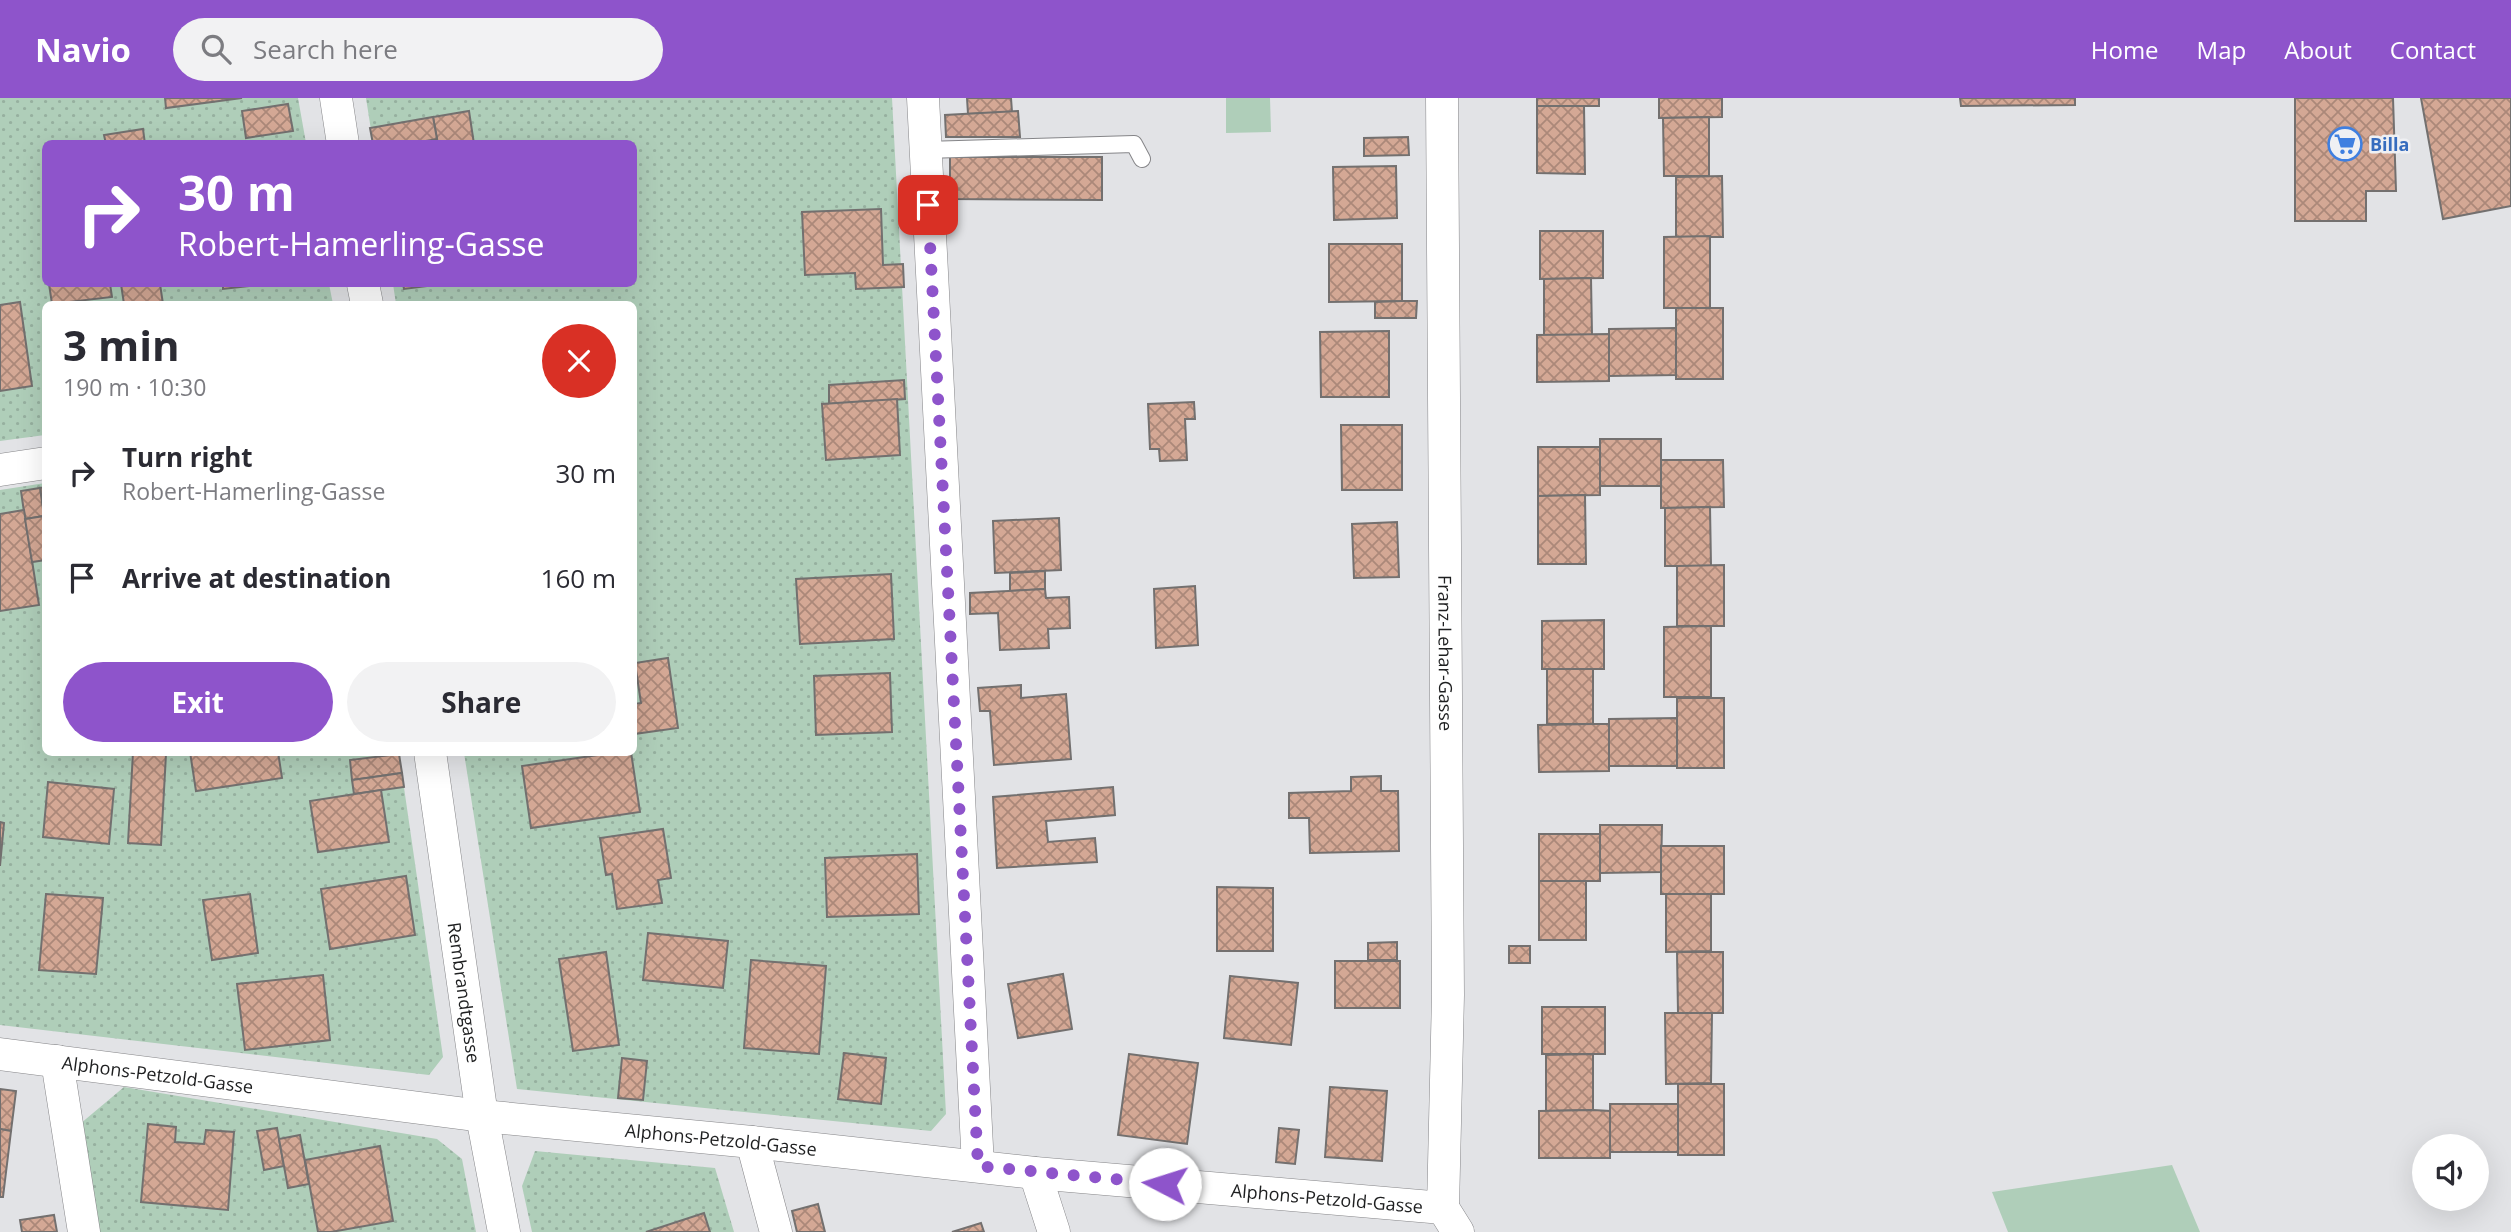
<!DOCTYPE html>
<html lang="en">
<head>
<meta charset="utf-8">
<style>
	:root { --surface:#fff; --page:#f2f2f3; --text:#2b2b33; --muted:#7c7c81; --accent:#8e54cb }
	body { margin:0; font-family:"Open Sans",sans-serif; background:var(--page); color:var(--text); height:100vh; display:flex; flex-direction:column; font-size:26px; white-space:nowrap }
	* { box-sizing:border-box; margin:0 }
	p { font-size:23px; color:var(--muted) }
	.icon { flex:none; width:38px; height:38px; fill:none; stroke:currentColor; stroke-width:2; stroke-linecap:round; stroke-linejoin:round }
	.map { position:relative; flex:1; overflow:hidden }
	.details { position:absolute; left:42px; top:203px; width:595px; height:455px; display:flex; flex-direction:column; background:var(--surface); border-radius:10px; box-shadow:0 7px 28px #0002 }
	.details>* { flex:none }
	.top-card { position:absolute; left:42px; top:42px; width:595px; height:147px; border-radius:10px; box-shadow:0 7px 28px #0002; background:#8e54cb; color:#fff; overflow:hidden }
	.tools { position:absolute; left:2412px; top:1036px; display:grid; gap:14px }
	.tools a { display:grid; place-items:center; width:77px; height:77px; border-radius:50%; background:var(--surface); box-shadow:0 7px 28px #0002; font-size:35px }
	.pin { position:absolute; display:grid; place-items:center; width:60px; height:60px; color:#fff; margin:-30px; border-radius:14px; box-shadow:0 4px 10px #0006 }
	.me { position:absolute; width:77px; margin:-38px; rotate:275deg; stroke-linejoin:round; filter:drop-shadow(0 0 5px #0008) }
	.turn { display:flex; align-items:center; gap:24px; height:147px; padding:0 21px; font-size:32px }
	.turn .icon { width:91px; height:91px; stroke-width:2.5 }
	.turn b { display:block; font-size:49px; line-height:60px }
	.round { display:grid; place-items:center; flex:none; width:74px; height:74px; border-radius:37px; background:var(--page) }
	.overview { display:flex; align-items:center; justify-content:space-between; height:119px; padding:0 21px }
	h1 { font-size:42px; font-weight:700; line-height:52px }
	.primary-button { display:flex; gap:14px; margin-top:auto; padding:14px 21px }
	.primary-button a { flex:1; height:80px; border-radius:42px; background:var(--accent); color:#fff; font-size:28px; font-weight:700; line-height:80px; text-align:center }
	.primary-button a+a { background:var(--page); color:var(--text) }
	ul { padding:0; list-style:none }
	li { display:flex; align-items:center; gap:21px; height:105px; padding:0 21px }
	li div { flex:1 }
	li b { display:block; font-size:26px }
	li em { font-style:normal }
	header { display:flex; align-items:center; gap:42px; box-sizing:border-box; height:98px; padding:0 35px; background:var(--accent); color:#fff }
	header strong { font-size:33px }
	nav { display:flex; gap:38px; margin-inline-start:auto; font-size:24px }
	.search { width:490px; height:63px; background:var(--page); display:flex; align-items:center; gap:18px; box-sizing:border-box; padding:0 24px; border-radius:38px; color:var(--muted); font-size:26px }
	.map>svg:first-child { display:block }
</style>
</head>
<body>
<header>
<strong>Navio</strong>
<div class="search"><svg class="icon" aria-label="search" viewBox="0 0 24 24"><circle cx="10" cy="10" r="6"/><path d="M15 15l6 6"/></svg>Search here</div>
<nav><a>Home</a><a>Map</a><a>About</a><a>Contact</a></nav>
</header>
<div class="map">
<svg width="2511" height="1134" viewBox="0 0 2511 1134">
	<defs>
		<pattern id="garden-dots" width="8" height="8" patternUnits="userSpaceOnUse" patternTransform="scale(1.75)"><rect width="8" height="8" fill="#afceb9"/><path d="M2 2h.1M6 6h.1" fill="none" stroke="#96b09f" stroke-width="1.8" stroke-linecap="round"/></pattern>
		<pattern id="building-cross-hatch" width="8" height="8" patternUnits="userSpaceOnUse" patternTransform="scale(1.75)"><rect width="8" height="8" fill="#d4a895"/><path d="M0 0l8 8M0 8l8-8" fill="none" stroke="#ab8879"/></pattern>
	</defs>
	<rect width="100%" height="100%" fill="#e2e3e6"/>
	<g fill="#afceb9">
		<path d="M 1226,0 L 1270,0 L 1271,34 L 1226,35 Z"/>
		<path d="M 2172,1067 L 2200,1134 L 2008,1134 L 1992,1094 Z"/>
	</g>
	<g fill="url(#garden-dots)">
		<path d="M 0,0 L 298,0 L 306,45 L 46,46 L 46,186 L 329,186 L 333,206 L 46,206 L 45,337 L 0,343 Z"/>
		<path d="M 366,0 L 892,0 L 946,1016 L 931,1033 L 517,991 L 464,655 L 634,654 L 634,206 L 396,206 L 393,186 L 634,186 L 634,46 L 373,45 Z"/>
		<path d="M 45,385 L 46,654 L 399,655 L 443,959 L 429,977 L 0,927 L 0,392 Z"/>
		<path d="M 124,989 L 437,1041 L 462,1061 L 476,1134 L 98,1134 L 80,1026 Z"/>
		<path d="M 535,1053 L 715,1070 L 734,1134 L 532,1134 L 522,1088 Z"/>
	</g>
	<g fill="url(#building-cross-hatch)" stroke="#73706f" stroke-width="2">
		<path d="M 165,0 L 242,0 L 166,10 Z"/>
		<path d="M 967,0 L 1011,0 L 1012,14 L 968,16 Z"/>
		<rect x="1537" y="0" width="62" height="8"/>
		<path d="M 1659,0 L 1722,0 L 1722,19 L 1659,20 Z"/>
		<path d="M 1960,0 L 2075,0 L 2075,7 L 1961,8 Z"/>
		<path d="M 2295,0 L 2393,0 L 2396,93 L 2366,93 L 2366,123 L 2295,123 Z"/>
		<path d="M 2421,0 L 2511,0 L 2511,108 L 2443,121 Z"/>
		<path d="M 288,6 L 293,33 L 246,40 L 242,13 Z"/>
		<path d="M 1537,8 L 1584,8 L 1585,76 L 1537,75 Z"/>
		<path d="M 469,13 L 474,46 L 409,46 L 437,41 L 433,19 Z"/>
		<path d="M 1018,13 L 1020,39 L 946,39 L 945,17 Z"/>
		<path d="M 433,19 L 437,41 L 409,46 L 373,46 L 370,30 Z"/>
		<path d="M 1709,19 L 1709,78 L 1664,78 L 1663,20 Z"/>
		<path d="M 143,31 L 145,46 L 106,46 L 104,37 Z"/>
		<path d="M 1408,39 L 1409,57 L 1364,58 L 1364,40 Z"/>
		<path d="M 950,59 L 1102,59 L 1102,102 L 950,101 Z"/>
		<path d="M 1396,68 L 1397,120 L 1334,122 L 1333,69 Z"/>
		<path d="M 1722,78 L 1723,139 L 1676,139 L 1676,79 Z"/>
		<path d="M 881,111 L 883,167 L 903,166 L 904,189 L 856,191 L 855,175 L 805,177 L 802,114 Z"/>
		<path d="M 1540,133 L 1603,133 L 1603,180 L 1540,181 Z"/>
		<path d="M 1710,138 L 1710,210 L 1664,210 L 1664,139 Z"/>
		<path d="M 1329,146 L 1402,146 L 1402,203 L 1329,204 Z"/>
		<path d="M 1591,180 L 1592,237 L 1544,237 L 1544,181 Z"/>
		<path d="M 49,186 L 110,186 L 112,199 L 52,206 Z"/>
		<path d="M 121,186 L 160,186 L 163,206 L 124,206 Z"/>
		<path d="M 223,186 L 266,186 L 223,191 Z"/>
		<path d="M 403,186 L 443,186 L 404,191 Z"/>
		<path d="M 1402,203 L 1417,203 L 1416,220 L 1375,220 L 1375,204 Z"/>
		<path d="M 20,204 L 32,288 L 0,293 L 0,207 Z"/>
		<rect x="1676" y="210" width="47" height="71"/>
		<path d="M 1676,230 L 1676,277 L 1609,278 L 1609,231 Z"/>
		<path d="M 1389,233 L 1389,299 L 1321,299 L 1320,234 Z"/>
		<path d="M 1609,236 L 1609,283 L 1537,284 L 1537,237 Z"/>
		<path d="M 904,282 L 905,301 L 829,306 L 829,287 Z"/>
		<path d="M 897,301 L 900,357 L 826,362 L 822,306 Z"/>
		<path d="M 1194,304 L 1195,321 L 1185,321 L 1187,362 L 1160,363 L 1159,351 L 1150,351 L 1148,306 Z"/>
		<path d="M 1341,327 L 1402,327 L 1402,392 L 1342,392 Z"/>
		<rect x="1600" y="341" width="61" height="47"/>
		<path d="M 1538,349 L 1600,349 L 1600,397 L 1538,398 Z"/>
		<path d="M 1661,362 L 1723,362 L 1724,409 L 1661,410 Z"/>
		<path d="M 46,389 L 46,429 L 40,390 Z"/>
		<path d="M 40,390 L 44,418 L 25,421 L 21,393 Z"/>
		<path d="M 1585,397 L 1586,466 L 1538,466 L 1538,398 Z"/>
		<path d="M 1710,409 L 1711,468 L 1665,468 L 1665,410 Z"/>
		<path d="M 24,412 L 39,507 L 0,513 L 0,416 Z"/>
		<path d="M 44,418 L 46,462 L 32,464 L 25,421 Z"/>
		<path d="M 1059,420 L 1061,472 L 995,475 L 993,423 Z"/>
		<path d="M 1397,424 L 1399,479 L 1354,480 L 1352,426 Z"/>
		<path d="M 1724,467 L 1724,528 L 1677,528 L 1677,468 Z"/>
		<path d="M 1045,473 L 1045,491 L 1010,493 L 1010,475 Z"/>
		<path d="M 891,476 L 894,541 L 800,546 L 796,481 Z"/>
		<path d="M 1195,488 L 1198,547 L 1156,550 L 1154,491 Z"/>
		<path d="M 1045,491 L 1046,500 L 1069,499 L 1070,530 L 1048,531 L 1049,550 L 1000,552 L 998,515 L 970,516 L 970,495 Z"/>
		<path d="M 1604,522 L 1604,571 L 1542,571 L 1542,523 Z"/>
		<path d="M 1711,528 L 1711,599 L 1664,599 L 1664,529 Z"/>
		<path d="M 668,560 L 678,630 L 634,636 L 634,606 L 641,605 L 635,565 Z"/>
		<rect x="1547" y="571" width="46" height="55"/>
		<path d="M 890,575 L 892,634 L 816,637 L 814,578 Z"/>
		<path d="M 1021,587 L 1021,600 L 1066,596 L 1071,661 L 994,667 L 990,613 L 980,613 L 978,590 Z"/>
		<rect x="1677" y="600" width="47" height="70"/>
		<path d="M 1677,620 L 1677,668 L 1609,668 L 1609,621 Z"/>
		<path d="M 1593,626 L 1609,626 L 1609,673 L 1539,674 L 1538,627 Z"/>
		<path d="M 133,654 L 166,656 L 161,747 L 128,745 Z"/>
		<path d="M 190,654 L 278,654 L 282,680 L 196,693 Z"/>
		<path d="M 619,654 L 631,654 L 640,714 L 531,730 L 522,668 Z"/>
		<path d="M 399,656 L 402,675 L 352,682 L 350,662 Z"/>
		<path d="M 402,675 L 404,689 L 354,696 L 352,682 Z"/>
		<path d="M 1381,678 L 1381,693 L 1398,693 L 1399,753 L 1310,755 L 1309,720 L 1289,720 L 1289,695 L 1351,693 L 1351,679 Z"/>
		<path d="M 48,684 L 114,691 L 109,746 L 43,739 Z"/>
		<path d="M 1113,689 L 1115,717 L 1046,723 L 1048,744 L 1095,740 L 1097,764 L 997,770 L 993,699 Z"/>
		<path d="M 381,692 L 389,744 L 318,754 L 310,703 Z"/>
		<path d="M 0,724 L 4,725 L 0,768 Z"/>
		<path d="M 1600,727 L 1662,727 L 1661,774 L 1600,775 Z"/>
		<path d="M 663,731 L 671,780 L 658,782 L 662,805 L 617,811 L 612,776 L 606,777 L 600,740 Z"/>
		<rect x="1539" y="736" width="61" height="47"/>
		<rect x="1661" y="748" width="63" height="48"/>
		<path d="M 917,756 L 919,816 L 827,819 L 825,760 Z"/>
		<path d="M 406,778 L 415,837 L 330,851 L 321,791 Z"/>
		<rect x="1539" y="783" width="47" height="59"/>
		<path d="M 1217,789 L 1273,790 L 1273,853 L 1217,853 Z"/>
		<path d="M 46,796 L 103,800 L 96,876 L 39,872 Z"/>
		<path d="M 250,796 L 258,855 L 212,862 L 203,802 Z"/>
		<path d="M 1666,796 L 1711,796 L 1711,853 L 1666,854 Z"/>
		<path d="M 648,835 L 728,843 L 723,890 L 643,882 Z"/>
		<path d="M 1397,844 L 1397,862 L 1368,862 L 1368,845 Z"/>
		<rect x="1509" y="848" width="21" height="17"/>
		<path d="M 606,854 L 619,947 L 573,953 L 559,861 Z"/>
		<path d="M 1677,854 L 1723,854 L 1723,915 L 1678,915 Z"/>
		<path d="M 751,862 L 826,868 L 819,956 L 744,950 Z"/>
		<rect x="1335" y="863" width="65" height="47"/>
		<path d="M 1063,876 L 1072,931 L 1018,940 L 1008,886 Z"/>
		<path d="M 323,877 L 330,942 L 245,952 L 237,886 Z"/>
		<path d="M 1230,878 L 1298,885 L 1291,947 L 1224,940 Z"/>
		<rect x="1542" y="909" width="63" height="47"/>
		<path d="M 1665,915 L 1712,915 L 1711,985 L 1666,986 Z"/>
		<path d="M 844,955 L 886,960 L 881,1006 L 838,1001 Z"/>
		<path d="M 1129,956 L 1198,965 L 1187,1046 L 1118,1037 Z"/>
		<path d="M 1593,956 L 1593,1012 L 1546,1013 L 1546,957 Z"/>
		<path d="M 622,960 L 647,963 L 643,1002 L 618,1000 Z"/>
		<rect x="1678" y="986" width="46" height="71"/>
		<path d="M 1330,989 L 1387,993 L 1382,1063 L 1325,1059 Z"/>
		<path d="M 0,991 L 16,993 L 11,1033 L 0,1031 Z"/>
		<rect x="1610" y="1006" width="68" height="48"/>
		<path d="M 1593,1012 L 1610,1013 L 1610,1060 L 1539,1060 L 1539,1013 Z"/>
		<path d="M 148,1026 L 176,1029 L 175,1044 L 204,1046 L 206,1032 L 234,1034 L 228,1112 L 141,1104 Z"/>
		<path d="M 277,1030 L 284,1068 L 264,1072 L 257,1033 Z"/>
		<path d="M 1279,1030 L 1299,1032 L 1295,1066 L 1276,1064 Z"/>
		<path d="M 0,1031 L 11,1033 L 3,1099 L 0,1099 Z"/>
		<path d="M 300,1037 L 309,1086 L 288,1090 L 279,1041 Z"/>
		<path d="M 380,1048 L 393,1123 L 331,1134 L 318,1134 L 305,1062 Z"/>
		<path d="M 818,1106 L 825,1134 L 797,1134 L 792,1113 Z"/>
		<path d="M 704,1115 L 710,1134 L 646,1134 Z"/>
		<path d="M 54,1117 L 57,1134 L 22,1134 L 20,1122 Z"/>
		<path d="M 981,1125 L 984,1134 L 952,1134 Z"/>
	</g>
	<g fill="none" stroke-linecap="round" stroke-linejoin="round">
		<defs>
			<path id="service" d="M 925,52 L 1134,46 L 1142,61"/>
			<g id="minor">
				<path d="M 336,0 L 343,46"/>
				<path d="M 923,0 L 978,1068"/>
				<path id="s1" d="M 1442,0 L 1448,897 L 1443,1110"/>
				<path d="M 363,186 L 367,206"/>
				<path d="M 0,372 L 46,365"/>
				<path id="s2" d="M 430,654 L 482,1018 L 504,1134"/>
				<path id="s3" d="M 0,956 L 482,1018 L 752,1044 L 1035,1075 L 1443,1110"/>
				<path d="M 57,963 L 84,1134"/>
				<path d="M 752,1044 L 776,1134"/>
				<path d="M 1035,1075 L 1054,1134"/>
				<path d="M 1443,1110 L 1458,1134"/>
			</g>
		</defs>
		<use href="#service" stroke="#858588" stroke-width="18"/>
		<use href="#minor" stroke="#858588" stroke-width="33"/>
		<use href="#service" stroke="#fff" stroke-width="16"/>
		<use href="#minor" stroke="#fff" stroke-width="32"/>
	</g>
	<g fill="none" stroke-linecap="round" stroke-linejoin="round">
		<path stroke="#8e54cb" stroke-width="12" stroke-dasharray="0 21.6" d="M 928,107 L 978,1068 L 1165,1086"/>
	</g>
	<defs>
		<symbol id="supermarket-ring" viewBox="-11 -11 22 22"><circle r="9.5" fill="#eff0f3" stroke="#3f7fe0" stroke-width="1.5"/><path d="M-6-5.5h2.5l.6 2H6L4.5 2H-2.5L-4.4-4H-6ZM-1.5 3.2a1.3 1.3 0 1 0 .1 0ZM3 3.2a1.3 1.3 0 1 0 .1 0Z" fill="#3f7fe0"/></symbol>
	</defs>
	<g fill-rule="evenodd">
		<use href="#supermarket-ring" x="2326" y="27" width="38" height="38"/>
	</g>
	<g text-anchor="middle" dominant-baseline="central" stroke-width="5" stroke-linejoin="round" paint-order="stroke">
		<g font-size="18" font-weight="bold" fill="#366cbe" stroke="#eff0f3" text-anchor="start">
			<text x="2370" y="46">Billa</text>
		</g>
		<g font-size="18" fill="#1e1f20" stroke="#eff0f3">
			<text stroke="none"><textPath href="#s1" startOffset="555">Franz-Lehar-Gasse</textPath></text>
			<text stroke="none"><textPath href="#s2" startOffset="243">Rembrandtgasse</textPath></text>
			<text stroke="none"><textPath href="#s3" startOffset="159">Alphons-Petzold-Gasse</textPath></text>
			<text stroke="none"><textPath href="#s3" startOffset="726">Alphons-Petzold-Gasse</textPath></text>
			<text stroke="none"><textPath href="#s3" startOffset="1335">Alphons-Petzold-Gasse</textPath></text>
		</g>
	</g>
</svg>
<div class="tools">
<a><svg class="icon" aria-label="sound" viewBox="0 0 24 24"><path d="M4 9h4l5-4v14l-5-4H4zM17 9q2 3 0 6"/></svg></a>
</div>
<div class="pin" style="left:928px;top:107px;background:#d93025"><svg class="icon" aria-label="arrive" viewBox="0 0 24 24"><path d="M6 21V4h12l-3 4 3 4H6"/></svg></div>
<svg class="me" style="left:1165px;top:1086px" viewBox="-20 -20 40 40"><circle r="19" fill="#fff"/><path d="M0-13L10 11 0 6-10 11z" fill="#8e54cb"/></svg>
<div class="top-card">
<div class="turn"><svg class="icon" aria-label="right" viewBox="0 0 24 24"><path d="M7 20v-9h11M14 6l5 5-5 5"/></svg><div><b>30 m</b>Robert-Hamerling-Gasse</div></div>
</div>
<section class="details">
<div class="overview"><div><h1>3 min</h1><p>190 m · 10:30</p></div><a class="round" style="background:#d93025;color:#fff"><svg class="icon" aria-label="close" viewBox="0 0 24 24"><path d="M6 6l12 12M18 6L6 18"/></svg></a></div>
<ul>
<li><svg class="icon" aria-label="right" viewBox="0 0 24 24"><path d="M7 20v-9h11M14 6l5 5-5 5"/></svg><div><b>Turn right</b><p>Robert-Hamerling-Gasse</p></div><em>30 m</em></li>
<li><svg class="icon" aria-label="arrive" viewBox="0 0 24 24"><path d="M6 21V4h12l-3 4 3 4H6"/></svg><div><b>Arrive at destination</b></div><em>160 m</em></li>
</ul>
<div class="primary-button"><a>Exit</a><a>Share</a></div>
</section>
</div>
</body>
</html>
